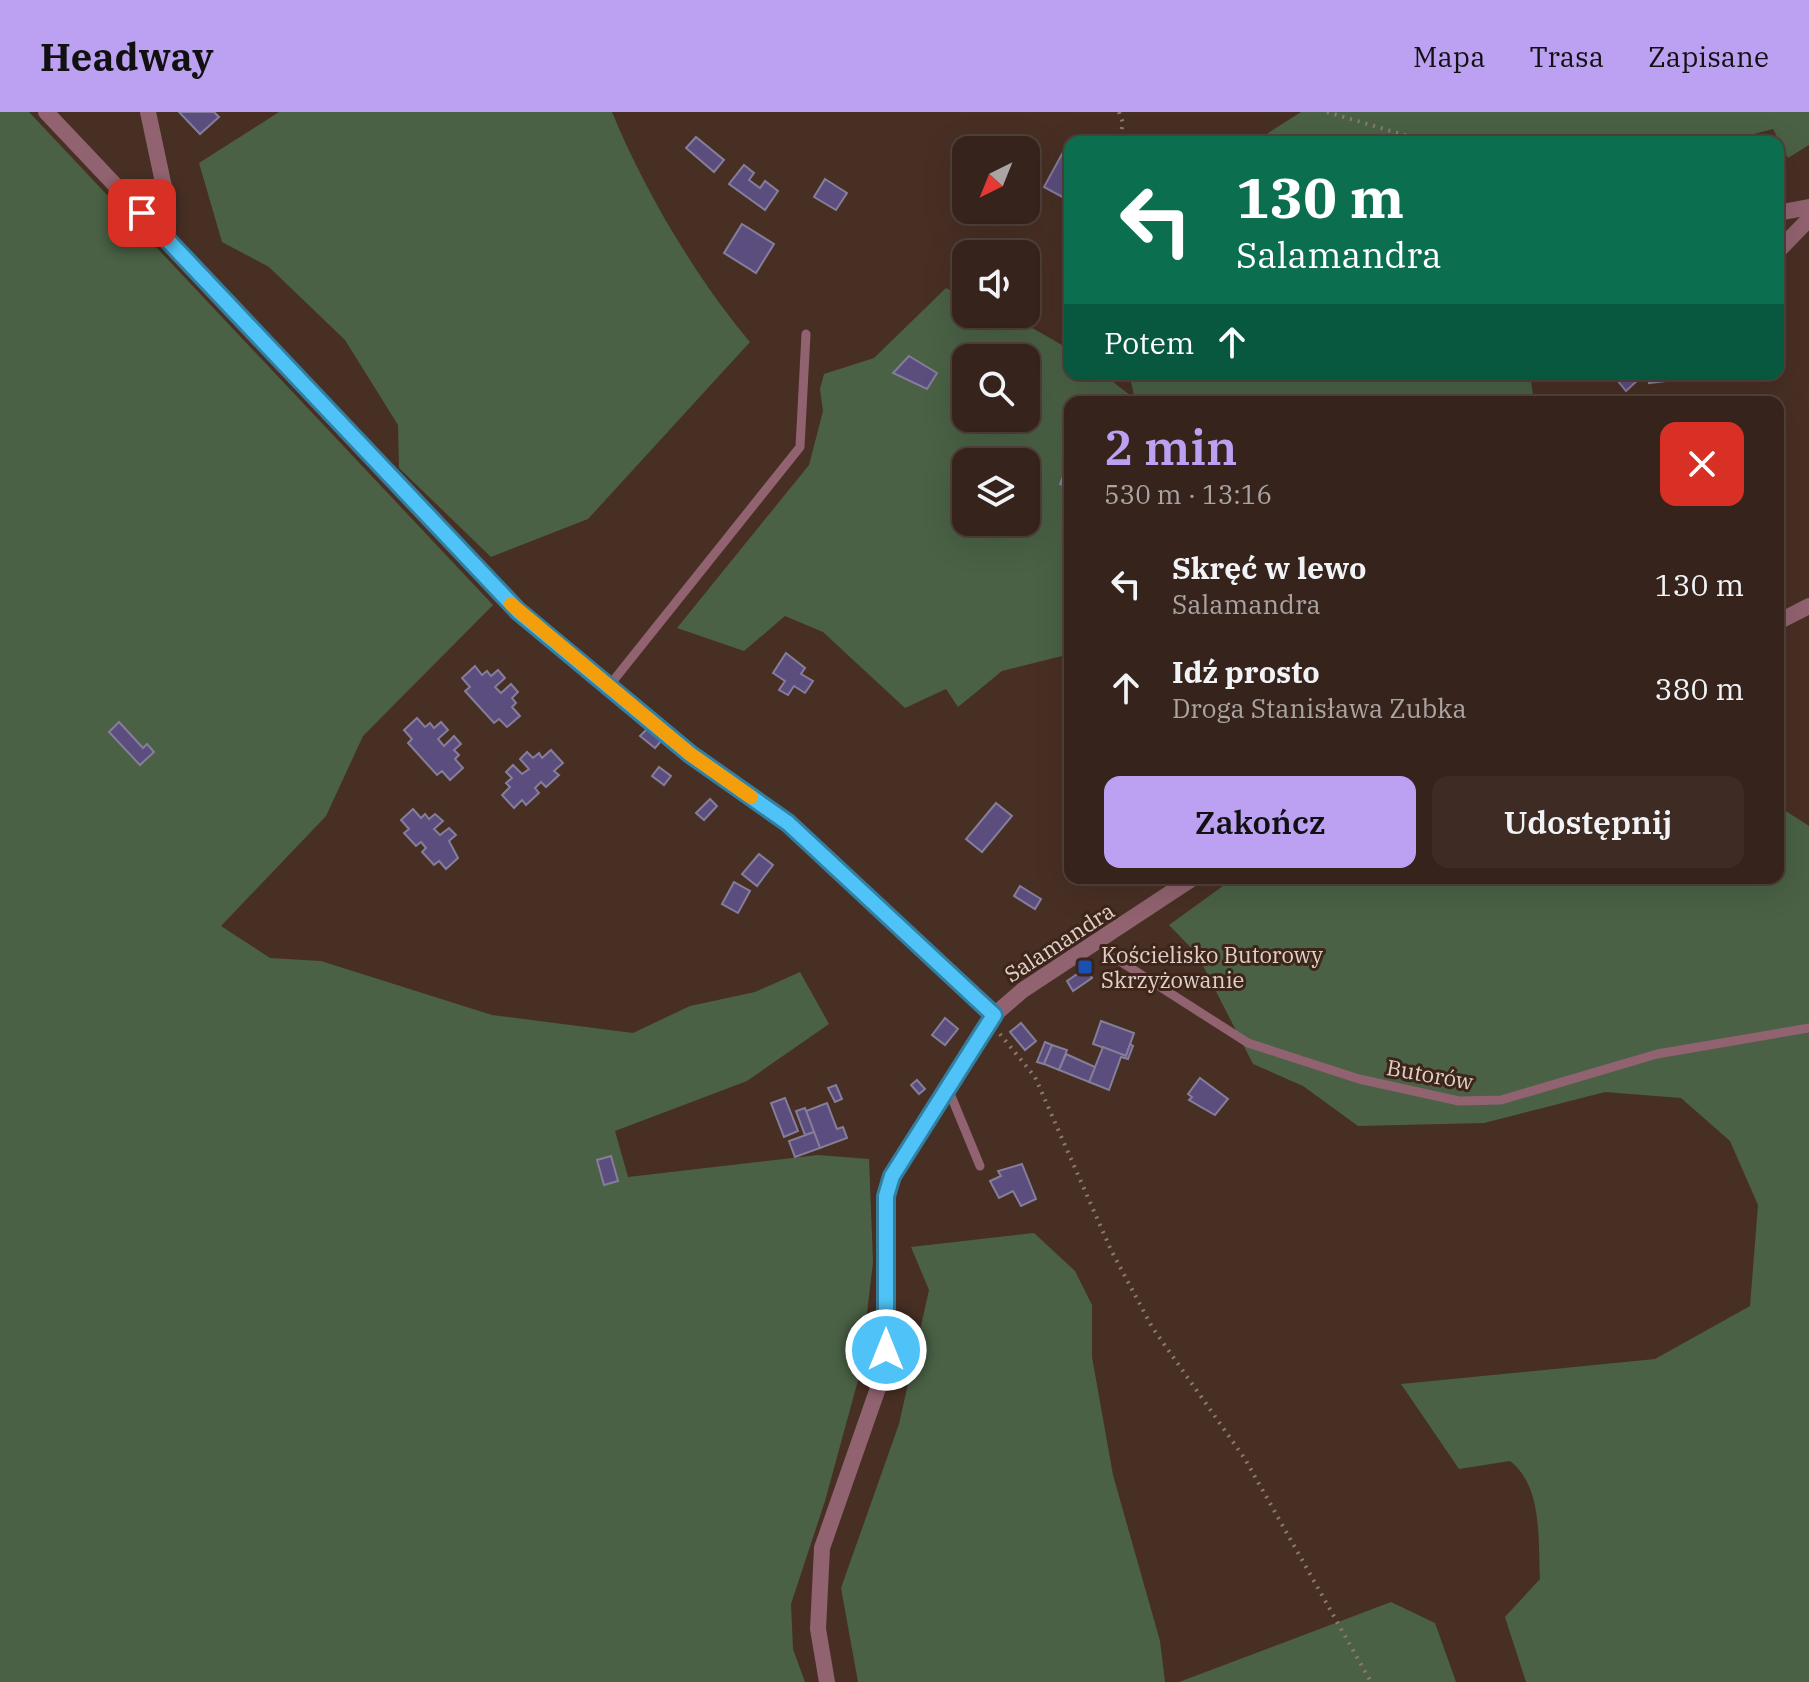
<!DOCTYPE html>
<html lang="pl">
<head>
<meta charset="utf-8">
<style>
	:root { --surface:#36231b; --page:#3d2b24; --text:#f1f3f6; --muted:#aaa4a3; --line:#50403a; --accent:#bca0f2 }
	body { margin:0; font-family:"IBM Plex Serif",serif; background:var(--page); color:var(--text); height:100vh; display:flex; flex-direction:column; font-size:30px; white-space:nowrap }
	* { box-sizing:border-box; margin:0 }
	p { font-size:26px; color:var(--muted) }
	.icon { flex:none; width:44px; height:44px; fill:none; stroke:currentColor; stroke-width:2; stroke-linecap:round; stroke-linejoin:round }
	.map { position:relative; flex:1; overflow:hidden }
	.side { position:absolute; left:1064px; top:284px; width:720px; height:488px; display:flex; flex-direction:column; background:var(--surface); border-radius:16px; box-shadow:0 8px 32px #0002,0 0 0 2px var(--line) }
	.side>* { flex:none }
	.hud { position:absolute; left:1064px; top:24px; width:720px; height:244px; border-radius:16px; box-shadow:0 8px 32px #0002,0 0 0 2px var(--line); background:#0b6e4f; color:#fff; overflow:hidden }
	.needle { width:52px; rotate:223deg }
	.controls { position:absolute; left:952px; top:24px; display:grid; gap:16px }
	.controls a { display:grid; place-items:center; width:88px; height:88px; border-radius:16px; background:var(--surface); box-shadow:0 8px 32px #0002,0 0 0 2px var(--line); font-size:40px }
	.pin { position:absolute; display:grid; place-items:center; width:68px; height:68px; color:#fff; margin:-34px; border-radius:16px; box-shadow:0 4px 12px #0006 }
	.me { position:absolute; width:88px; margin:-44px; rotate:0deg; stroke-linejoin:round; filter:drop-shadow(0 0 6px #0008) }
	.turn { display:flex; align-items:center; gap:28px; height:168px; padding:0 40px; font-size:36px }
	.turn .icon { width:104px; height:104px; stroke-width:2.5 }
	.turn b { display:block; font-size:56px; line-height:68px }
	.then { display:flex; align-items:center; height:76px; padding:0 40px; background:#0003; gap:16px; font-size:30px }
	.round { display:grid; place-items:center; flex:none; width:84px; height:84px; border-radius:16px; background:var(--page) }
	.overview { display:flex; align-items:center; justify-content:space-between; height:136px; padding:0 40px }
	h1 { font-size:48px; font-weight:600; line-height:60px; color:var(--accent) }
	.action { display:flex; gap:16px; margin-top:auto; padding:16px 40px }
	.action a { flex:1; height:92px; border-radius:16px; background:var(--accent); color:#111; font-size:32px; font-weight:600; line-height:92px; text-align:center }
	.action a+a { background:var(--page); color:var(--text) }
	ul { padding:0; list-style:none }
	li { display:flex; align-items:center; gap:24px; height:104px; padding:0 40px }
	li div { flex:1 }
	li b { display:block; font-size:30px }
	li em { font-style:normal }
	header { display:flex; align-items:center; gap:48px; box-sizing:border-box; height:112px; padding:0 40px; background:var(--accent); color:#111 }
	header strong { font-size:38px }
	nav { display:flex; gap:44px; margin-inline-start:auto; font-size:28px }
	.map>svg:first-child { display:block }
</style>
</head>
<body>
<header>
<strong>Headway</strong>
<nav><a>Mapa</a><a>Trasa</a><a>Zapisane</a></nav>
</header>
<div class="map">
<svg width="1809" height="1570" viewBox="0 0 1809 1570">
	<rect width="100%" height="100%" fill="#482f24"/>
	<g fill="#4a6145" fill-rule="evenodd">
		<path d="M 0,0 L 29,0 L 493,493 L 363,624 L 326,704 L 221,814 L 270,846 L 321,849 L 492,903 L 633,921 L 690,894 L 755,880 L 800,860 L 829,912 L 747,969 L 615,1019 L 628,1065 L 818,1043 L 869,1047 L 873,1150 L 860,1261 L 825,1389 L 791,1492 L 793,1537 L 805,1570 L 0,1570 Z"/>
		<path d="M 279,0 L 612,0 C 644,78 696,166 750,230 L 588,407 L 491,445 L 399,356 L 398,313 L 345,228 L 269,155 L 222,130 L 199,51 Z"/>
		<path d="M 1301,0 L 1809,0 L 1809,33 L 1788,46 L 1773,17 L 1723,30 L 1265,30 L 1268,21 Z"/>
		<path d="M 946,176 L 966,186 L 966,202 C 1015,202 1029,214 1070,238 L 1070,262 L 1103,262 L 1135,287 L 1129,262 L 1530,262 L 1534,290 L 1070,290 L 1070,542 L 1002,559 L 958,595 L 946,577 L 905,596 L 823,520 L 785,504 L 744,539 L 677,516 L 809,353 L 823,299 L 820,277 L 824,262 L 874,246 ZM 966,246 L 1026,246 L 1026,306 L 966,306 ZM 966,350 L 1026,350 L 1026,410 L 966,410 Z"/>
		<path d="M 1778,694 L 1809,714 L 1809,1570 L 1526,1570 L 1505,1505 L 1540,1467 C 1538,1429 1543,1374 1510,1349 L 1459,1357 L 1401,1272 L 1655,1247 L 1750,1194 L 1758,1093 L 1730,1029 L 1681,986 L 1605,980 L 1484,1011 L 1358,1014 L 1303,974 L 1253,952 L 1197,842 L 1169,813 L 1234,766 L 1778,766 Z"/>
		<path d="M 1034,1121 L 1075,1159 L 1092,1193 L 1092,1245 L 1113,1363 L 1160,1529 L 1165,1570 L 858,1570 L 841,1476 L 899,1312 L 929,1178 L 911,1135 Z"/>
		<path d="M 1391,1490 L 1435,1511 L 1456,1570 L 1179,1570 Z"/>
	</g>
	<g fill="#5c4d7f" stroke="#857e9a" stroke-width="2">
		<path d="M 179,0 L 214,0 L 219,5 L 200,22 Z"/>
		<path d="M 696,25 L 724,48 L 714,60 L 686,36 Z"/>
		<path d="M 1062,42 L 1070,46 L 1070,89 L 1044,75 Z"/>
		<path d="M 744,53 L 754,61 L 749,68 L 760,76 L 765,69 L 778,79 L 765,98 L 729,72 Z"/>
		<path d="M 825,67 L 847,81 L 836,98 L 814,85 Z"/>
		<path d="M 742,112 L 774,132 L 756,161 L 724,141 Z"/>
		<path d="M 909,244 L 937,261 L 927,277 L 893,261 Z"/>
		<path d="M 1617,262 L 1665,262 L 1665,269 L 1649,271 L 1649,265 L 1640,266 L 1626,279 L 1614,264 Z"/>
		<path d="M 1068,353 L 1070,354 L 1070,376 L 1060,372 Z"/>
		<path d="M 1778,463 L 1782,463 L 1784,493 L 1778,493 Z"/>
		<path d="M 786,541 L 805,556 L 801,562 L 813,569 L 805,581 L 794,574 L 788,583 L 779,578 L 785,569 L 773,561 Z"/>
		<path d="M 475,554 L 482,563 L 487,559 L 491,564 L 498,558 L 505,566 L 495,575 L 501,581 L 511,572 L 518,580 L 512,586 L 516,591 L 512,595 L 520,604 L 507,615 L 499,607 L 494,611 L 465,579 L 470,575 L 462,566 Z"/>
		<path d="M 417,606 L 425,615 L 430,611 L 434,616 L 441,610 L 448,618 L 438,627 L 444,634 L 454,624 L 461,632 L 454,638 L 459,643 L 455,647 L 463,656 L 450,668 L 442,659 L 437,663 L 408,631 L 412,627 L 404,618 Z"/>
		<path d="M 119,610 L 143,636 L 147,632 L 154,640 L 140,653 L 109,620 Z"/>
		<path d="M 647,617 L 661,629 L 655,636 L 640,624 Z"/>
		<path d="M 551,638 L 563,651 L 554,659 L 559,663 L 546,675 L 541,670 L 535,676 L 539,681 L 526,693 L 522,688 L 514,696 L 502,683 L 510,675 L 506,671 L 512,666 L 506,660 L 513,653 L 522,662 L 529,657 L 520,647 L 527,640 L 533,646 L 539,641 L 542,646 Z"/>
		<path d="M 659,655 L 671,664 L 664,673 L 652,664 Z"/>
		<path d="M 710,687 L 717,694 L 704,708 L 696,701 Z"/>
		<path d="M 996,691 L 1012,704 L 982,740 L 966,727 Z"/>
		<path d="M 413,697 L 421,706 L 425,702 L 429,707 L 435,702 L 443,709 L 434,717 L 440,723 L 449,716 L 456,723 L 449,729 L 458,746 L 446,757 L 439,749 L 434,753 L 422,740 L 426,736 L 421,730 L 416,734 L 404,721 L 409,717 L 401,708 Z"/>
		<path d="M 759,742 L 773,753 L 757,774 L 742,762 Z"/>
		<path d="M 734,770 L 750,779 L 738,801 L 722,792 Z"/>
		<path d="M 1020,774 L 1041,787 L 1035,797 L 1014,784 Z"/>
		<path d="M 1086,856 L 1092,866 L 1073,879 L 1067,869 Z"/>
		<path d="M 945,906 L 958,917 L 945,933 L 932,923 Z"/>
		<path d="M 1101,909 L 1134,921 L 1126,944 L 1093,932 Z"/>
		<path d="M 1021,911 L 1036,929 L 1025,938 L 1010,920 Z"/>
		<path d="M 1045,930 L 1052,933 L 1044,952 L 1037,950 Z"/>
		<path d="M 1130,932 L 1133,934 L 1128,947 L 1121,945 L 1109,978 L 1089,970 L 1103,935 L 1126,944 Z"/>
		<path d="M 1052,933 L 1067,938 L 1059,958 L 1044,952 Z"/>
		<path d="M 1066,942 L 1095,955 L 1089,970 L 1059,958 Z"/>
		<path d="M 1200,966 L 1228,987 L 1215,1003 L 1189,988 L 1192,985 L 1188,982 Z"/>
		<path d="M 917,968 L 925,977 L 919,982 L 911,973 Z"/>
		<path d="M 836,973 L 842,987 L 835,990 L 828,976 Z"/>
		<path d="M 785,986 L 798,1019 L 784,1025 L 771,991 Z"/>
		<path d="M 827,991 L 837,1017 L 843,1015 L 847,1026 L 820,1036 L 806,999 Z"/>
		<path d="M 805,996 L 814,1020 L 805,1023 L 796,999 Z"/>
		<path d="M 814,1020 L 820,1036 L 795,1045 L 789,1029 Z"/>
		<path d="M 611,1044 L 618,1069 L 604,1073 L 597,1048 Z"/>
		<path d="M 1022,1052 L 1036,1087 L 1021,1094 L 1013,1079 L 999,1086 L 990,1069 L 1001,1064 L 998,1059 Z"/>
	</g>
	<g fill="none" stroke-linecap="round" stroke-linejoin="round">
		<g stroke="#8d786f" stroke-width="4" stroke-dasharray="2 6" stroke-linecap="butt">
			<path d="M 1119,0 L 1123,11 L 1119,30"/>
			<path d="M 1327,0 L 1428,30"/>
			<path d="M 1000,922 L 1035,965 L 1111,1138 L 1152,1215 L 1245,1347 L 1371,1570"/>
		</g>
		<g stroke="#916270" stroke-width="9">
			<path d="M 609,574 L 800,335 L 806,222"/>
			<path d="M 1115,846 L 1248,931 L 1359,967 L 1459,989 L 1501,988 L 1657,942 L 1809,916"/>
			<path d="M 949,979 L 980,1054"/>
		</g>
		<g stroke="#916270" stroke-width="16">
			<path d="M 46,0 L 518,499 L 690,642 L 788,711 L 994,903"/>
			<path d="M 148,0 L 167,89 L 161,122"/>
			<path d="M 1778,101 L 1809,95"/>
			<path d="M 1778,139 L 1809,107"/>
		</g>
		<g stroke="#916270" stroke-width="16">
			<path d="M 1778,510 L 1809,494"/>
			<path d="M 827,1570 L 818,1517 L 822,1436 L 877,1279 L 886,1238 L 886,1084 L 892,1064 L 994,903 L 1023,878 L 1193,766"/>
		</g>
	</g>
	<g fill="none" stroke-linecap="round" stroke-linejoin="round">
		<defs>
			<path id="route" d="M 142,101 L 518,499 L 690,642 L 788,711 L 994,903 L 892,1064 L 886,1084 L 886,1238"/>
		</defs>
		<use href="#route" stroke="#337fa1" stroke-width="20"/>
		<use href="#route" stroke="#4fc3f7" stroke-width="14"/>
		<path stroke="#f59e0b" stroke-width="14" d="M 511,492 L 690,642 L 751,685"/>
	</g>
	<rect fill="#1a4fb4" stroke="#3d251a" stroke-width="3" x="1077" y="847" width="16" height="16" rx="4"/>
	<g text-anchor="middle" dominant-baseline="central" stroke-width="6" stroke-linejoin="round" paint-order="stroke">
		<g font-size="22" fill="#e0d0c9" stroke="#3d251a">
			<text transform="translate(1059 830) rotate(-33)">Salamandra</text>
			<text transform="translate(1430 962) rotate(10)">Butorów</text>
		</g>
		<g font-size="22" fill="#e0d0c9" stroke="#3d251a" text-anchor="start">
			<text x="1101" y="842">Kościelisko Butorowy<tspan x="1101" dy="25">Skrzyżowanie</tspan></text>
		</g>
	</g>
</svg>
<div class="controls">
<a><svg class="needle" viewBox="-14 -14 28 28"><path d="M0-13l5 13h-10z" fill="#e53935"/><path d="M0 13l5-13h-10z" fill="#aaa4a3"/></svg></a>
<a><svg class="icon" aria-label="sound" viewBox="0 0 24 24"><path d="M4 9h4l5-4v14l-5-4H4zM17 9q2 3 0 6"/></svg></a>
<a><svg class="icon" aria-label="search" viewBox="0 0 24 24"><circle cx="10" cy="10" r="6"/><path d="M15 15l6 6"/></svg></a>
<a><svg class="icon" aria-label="layers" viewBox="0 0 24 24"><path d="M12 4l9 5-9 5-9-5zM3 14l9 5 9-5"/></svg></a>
</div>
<div class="pin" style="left:142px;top:101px;background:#d93025"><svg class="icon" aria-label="arrive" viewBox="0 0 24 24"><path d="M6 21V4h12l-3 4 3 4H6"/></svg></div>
<svg class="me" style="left:886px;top:1238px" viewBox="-20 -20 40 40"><circle r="17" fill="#4fc3f7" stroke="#fff" stroke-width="3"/><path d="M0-11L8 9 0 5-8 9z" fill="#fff"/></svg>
<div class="hud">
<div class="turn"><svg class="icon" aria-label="left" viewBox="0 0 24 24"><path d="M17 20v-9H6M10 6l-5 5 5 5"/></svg><div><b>130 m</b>Salamandra</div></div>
<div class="then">Potem<svg class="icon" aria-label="ahead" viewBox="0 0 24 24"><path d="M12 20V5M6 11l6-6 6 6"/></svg></div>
</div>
<section class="side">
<div class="overview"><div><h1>2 min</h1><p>530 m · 13:16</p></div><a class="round" style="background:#d93025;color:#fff"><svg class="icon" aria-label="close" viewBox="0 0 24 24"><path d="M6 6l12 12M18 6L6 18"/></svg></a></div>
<ul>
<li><svg class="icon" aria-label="left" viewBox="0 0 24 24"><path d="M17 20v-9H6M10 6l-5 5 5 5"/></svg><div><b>Skręć w lewo</b><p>Salamandra</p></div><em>130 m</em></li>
<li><svg class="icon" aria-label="ahead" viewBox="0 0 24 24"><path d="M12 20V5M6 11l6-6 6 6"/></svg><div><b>Idź prosto</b><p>Droga Stanisława Zubka</p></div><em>380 m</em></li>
</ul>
<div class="action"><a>Zakończ</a><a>Udostępnij</a></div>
</section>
</div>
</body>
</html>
